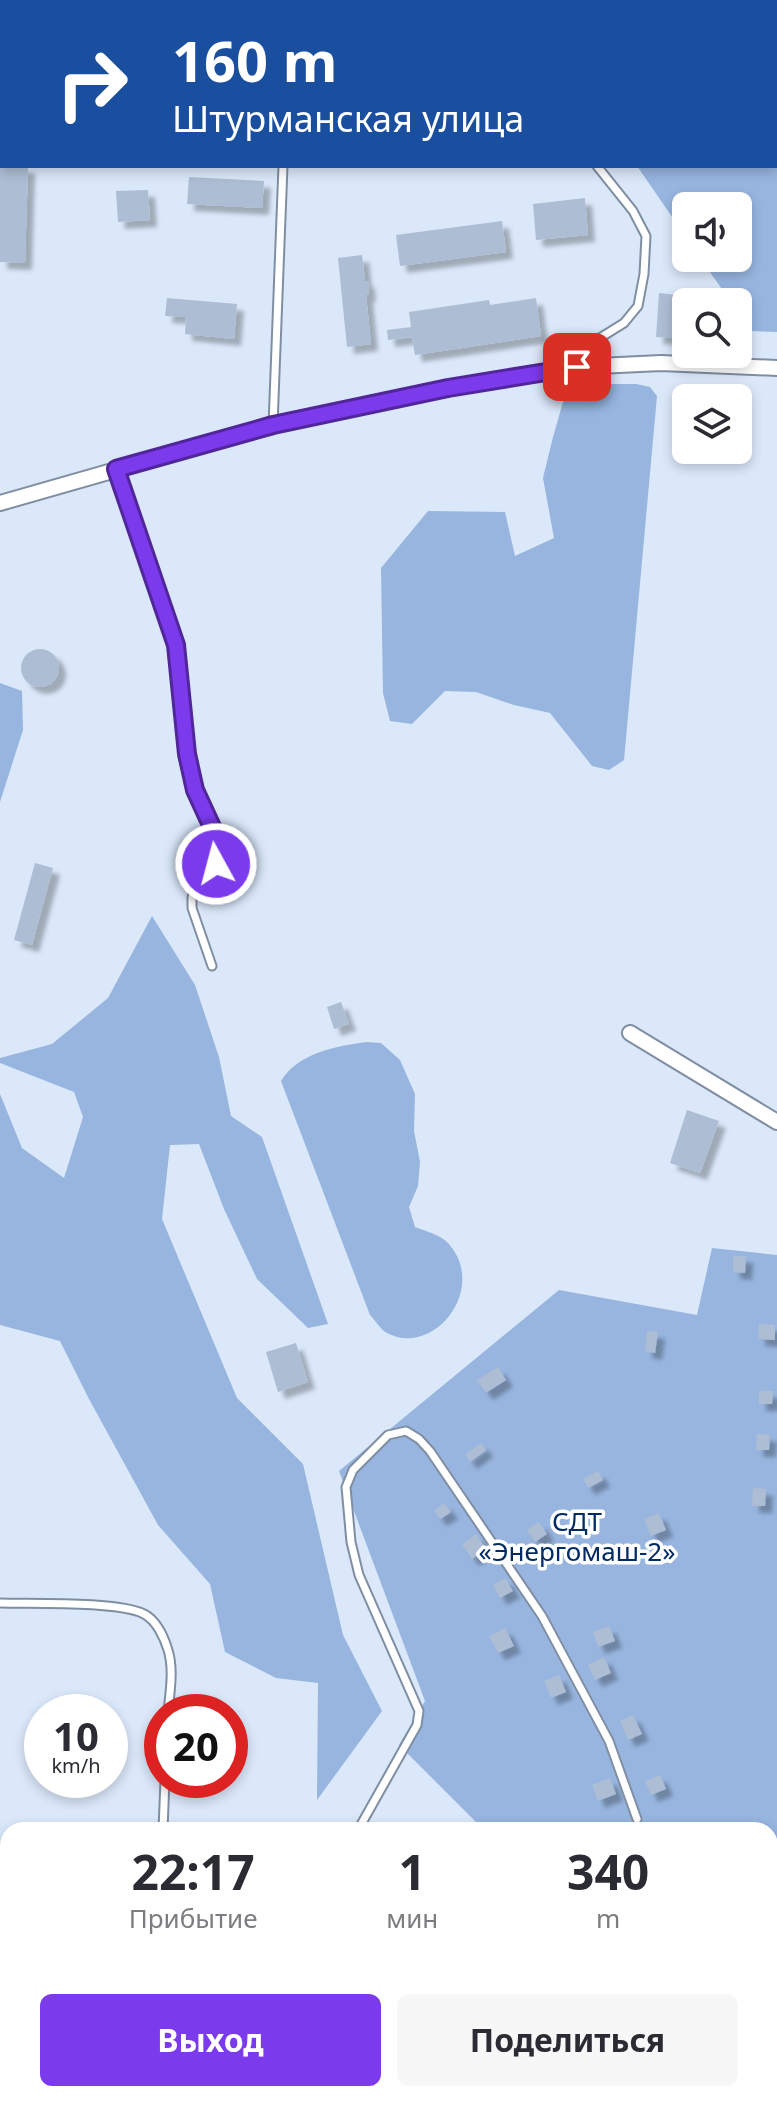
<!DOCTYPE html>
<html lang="ru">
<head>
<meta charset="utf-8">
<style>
	:root { --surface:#fff; --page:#f7f7f7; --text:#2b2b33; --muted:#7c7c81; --accent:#7c3aed }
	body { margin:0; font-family:"Noto Sans",sans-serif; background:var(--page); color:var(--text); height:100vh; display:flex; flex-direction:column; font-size:30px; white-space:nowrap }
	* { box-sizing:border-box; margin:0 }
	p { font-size:26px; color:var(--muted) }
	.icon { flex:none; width:44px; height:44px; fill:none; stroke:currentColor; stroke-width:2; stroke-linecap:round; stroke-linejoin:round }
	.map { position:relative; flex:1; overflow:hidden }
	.sheet { position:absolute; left:0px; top:1822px; width:778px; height:280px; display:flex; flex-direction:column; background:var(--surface); border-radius:24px 24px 0 0; box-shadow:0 4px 12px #0003 }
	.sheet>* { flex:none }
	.hud { position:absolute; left:0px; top:0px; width:778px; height:168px; box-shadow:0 4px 12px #0003; background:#1a4fa0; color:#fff; overflow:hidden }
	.fabs { position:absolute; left:672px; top:192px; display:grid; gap:16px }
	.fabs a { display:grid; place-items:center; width:80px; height:80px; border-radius:12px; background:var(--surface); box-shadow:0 4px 12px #0003; font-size:40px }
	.speed { position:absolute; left:24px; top:1694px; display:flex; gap:16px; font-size:40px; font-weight:700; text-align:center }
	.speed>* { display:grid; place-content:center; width:104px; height:104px; border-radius:50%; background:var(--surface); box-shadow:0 4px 12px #0003; line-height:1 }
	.speed small { font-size:20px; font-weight:400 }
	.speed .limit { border:12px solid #d22; background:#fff; color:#111 }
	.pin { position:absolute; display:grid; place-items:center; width:68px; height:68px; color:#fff; margin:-34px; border-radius:16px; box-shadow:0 4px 12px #0006 }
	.me { position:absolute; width:88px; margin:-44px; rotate:353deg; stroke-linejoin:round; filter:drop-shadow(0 0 6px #0008) }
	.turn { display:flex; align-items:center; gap:28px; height:168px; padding:0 40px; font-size:36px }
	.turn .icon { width:104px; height:104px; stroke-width:2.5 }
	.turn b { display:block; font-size:56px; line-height:68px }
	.eta { display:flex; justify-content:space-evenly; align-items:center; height:136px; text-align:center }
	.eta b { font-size:48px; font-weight:700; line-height:56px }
	.button { display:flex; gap:16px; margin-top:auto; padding:16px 40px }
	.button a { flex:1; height:92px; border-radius:12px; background:var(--accent); color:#fff; font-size:32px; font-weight:700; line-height:92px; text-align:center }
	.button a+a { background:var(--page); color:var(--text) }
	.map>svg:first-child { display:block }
</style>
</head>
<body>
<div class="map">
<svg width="777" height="2102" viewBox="0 0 777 2102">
	<defs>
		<filter id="shadow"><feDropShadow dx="7" dy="7" stdDeviation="2" flood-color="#0004"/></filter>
	</defs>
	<rect width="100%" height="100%" fill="#dae8fa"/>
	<g fill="#97b5df">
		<path d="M 533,0 L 777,0 L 777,332 L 750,331 L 738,313 L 738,302 L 731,302 L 700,258 L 738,258 L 738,206 L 686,206 L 686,237 L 637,166 L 776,166 L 776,2 Z"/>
		<path d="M 598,384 L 636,384 L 650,387 L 657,396 L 624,760 L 609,770 L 592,766 L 550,713 L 514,705 L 476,692 L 445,691 L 412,724 L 390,721 L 383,693 L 381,568 L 428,511 L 505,512 L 515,556 L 554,538 L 543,478 L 553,437 L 563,402 L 576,389 Z"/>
		<path d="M 0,683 L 22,691 L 23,730 L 0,802 Z"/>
		<path d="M 152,916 L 195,985 L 219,1057 L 231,1116 L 262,1137 L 328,1324 L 308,1328 L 257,1279 L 224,1209 L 199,1144 L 170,1145 L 162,1219 L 237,1398 L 303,1464 L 343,1635 L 382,1711 L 317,1800 L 318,1683 L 276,1678 L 225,1652 L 210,1584 L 158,1525 L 89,1399 L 60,1341 L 0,1325 L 0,1094 L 22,1148 L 64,1178 L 83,1117 L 74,1092 L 0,1063 L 0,1058 L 52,1044 L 108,998 Z"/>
		<path d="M 367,1042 L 381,1043 L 400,1060 L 415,1094 L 414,1131 L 420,1162 L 418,1186 L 409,1207 L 415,1227 C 425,1231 441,1235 448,1243 C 489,1288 434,1358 387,1333 C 381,1330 375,1320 370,1315 L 281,1081 C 298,1053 336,1046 367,1042 Z"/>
		<path d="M 712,1248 L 777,1255 L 777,2102 L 757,2102 L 749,2094 L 770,2094 L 770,1830 L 484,1830 L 399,1745 L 425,1701 L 339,1471 L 559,1290 L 697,1315 Z"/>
	</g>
	<g fill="#adbdd3" filter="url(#shadow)">
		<path d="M 0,166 L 28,166 L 25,263 L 0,262 Z"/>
		<path d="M 189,177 L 264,181 L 262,208 L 187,204 Z"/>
		<path d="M 148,190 L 150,220 L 118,222 L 116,191 Z"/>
		<path d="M 585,198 L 588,235 L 536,240 L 533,204 Z"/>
		<path d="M 502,221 L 506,252 L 400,266 L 396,235 Z"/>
		<path d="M 362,255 L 365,281 L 368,281 L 369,295 L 366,295 L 371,344 L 347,347 L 338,258 Z"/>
		<path d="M 659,293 L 697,297 L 696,302 L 686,302 L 686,339 L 656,337 Z"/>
		<path d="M 167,298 L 237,304 L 234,339 L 185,334 L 186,317 L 165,316 Z"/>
		<path d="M 536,298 L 541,336 L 415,355 L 412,337 L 388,340 L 387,330 L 411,327 L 409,312 L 489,300 L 490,305 Z"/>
		<circle cx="40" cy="668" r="19"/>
		<path d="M 35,863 L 53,868 L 32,945 L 14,940 Z"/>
		<path d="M 341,1002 L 349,1024 L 334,1029 L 327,1007 Z"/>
		<path d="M 687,1110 L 719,1121 L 700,1173 L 670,1163 Z"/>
		<path d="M 733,1256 L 746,1256 L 745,1273 L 733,1272 Z"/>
		<path d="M 759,1324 L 775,1325 L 775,1340 L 758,1339 Z"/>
		<path d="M 647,1331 L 658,1332 L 655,1353 L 645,1351 Z"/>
		<path d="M 296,1343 L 308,1382 L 278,1392 L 266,1352 Z"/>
		<path d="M 498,1367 L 506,1380 L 486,1393 L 477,1380 Z"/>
		<path d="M 759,1391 L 773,1391 L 772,1404 L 759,1404 Z"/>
		<path d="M 757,1434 L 770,1435 L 769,1450 L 756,1450 Z"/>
		<path d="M 481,1443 L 486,1450 L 470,1462 L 465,1454 Z"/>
		<path d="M 598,1471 L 603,1480 L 588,1488 L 583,1479 Z"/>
		<path d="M 753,1488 L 766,1489 L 765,1506 L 752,1506 Z"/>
		<path d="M 444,1503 L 451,1512 L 440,1519 L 434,1511 Z"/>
		<path d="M 659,1513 L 666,1530 L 651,1536 L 644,1519 Z"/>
		<path d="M 539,1522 L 547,1534 L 535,1542 L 527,1530 Z"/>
		<path d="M 476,1534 L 486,1549 L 472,1559 L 462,1544 Z"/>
		<path d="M 505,1578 L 513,1591 L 500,1598 L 493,1585 Z"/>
		<path d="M 609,1626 L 615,1641 L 598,1647 L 593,1632 Z"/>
		<path d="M 505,1628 L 514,1646 L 498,1653 L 489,1636 Z"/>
		<path d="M 604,1657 L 611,1673 L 595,1680 L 588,1665 Z"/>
		<path d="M 559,1675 L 566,1692 L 551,1698 L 544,1681 Z"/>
		<path d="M 633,1715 L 642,1734 L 628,1740 L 620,1721 Z"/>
		<path d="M 660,1775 L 666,1789 L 651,1795 L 645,1781 Z"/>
		<path d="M 610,1778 L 616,1794 L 598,1801 L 592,1785 Z"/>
		<path d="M 777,2001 L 777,2022 L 770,2016 L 770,2008 Z"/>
	</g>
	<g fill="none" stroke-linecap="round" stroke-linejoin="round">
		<defs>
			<g id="lane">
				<path d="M 484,0 L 486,2"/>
				<path d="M 577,367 L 576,356 L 579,351 L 624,323 L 638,306 L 644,274 L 646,236 L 633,211 L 597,166"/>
				<path d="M 273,425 L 283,166"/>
				<path d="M 117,471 L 176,645 L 187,754 L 195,790 L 212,827 L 216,864 L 208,883 L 192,897 L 192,908 L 212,966"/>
				<path d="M 0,1603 C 32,1604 118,1601 144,1614 C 156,1620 164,1637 168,1650 C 174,1669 170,1692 168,1712"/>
				<path d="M 163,1830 L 165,1780"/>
				<path d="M 358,1830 L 417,1725 L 419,1711 L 359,1575 L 351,1542 L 346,1487 L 353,1470 L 388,1435 L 406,1431 L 419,1439 L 430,1451 L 542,1616 L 609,1741 L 637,1819"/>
				<path d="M 0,1971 L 8,1971"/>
				<path d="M 201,2102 L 206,2094"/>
			</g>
			<g id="street">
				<path d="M 0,503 L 273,425 L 448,388 L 577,367 L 661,363 L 777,368"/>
				<path d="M 630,1033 L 777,1122"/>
			</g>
		</defs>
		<use href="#lane" stroke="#7f8ea3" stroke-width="11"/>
		<use href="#street" stroke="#7f8ea3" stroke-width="18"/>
		<use href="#lane" stroke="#fff" stroke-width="7"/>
		<use href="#street" stroke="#fff" stroke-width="14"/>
	</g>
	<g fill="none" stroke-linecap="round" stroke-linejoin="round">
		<defs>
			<path id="route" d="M 216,864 L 212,827 L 195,790 L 187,754 L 176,645 L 116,469 L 273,425 L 448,388 L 577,367"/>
		</defs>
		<use href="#route" stroke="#51269a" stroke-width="20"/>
		<use href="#route" stroke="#7c3aed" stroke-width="14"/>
	</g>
	<g text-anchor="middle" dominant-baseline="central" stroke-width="7" stroke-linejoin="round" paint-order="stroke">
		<g font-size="26" fill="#002b64" stroke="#fff">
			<text x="577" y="1521">СДТ<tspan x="577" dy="30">«Энергомаш-2»</tspan></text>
		</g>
	</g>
</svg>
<div class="fabs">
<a><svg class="icon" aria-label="sound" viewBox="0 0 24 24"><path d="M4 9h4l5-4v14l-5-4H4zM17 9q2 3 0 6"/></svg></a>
<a><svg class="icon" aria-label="search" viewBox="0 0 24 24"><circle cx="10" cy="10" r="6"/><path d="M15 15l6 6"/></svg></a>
<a><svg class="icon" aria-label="layers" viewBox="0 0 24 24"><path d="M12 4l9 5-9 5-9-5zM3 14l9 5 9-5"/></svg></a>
</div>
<div class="speed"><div>10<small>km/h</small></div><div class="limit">20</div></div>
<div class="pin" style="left:577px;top:367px;background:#d93025"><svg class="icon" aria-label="arrive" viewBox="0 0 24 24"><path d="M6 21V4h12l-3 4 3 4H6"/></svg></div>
<svg class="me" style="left:216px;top:864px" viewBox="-20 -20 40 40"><circle r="17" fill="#7c3aed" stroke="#fff" stroke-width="3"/><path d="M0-11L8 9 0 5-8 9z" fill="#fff"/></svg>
<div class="hud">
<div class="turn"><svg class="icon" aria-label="right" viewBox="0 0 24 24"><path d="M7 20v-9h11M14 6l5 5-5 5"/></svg><div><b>160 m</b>Штурманская улица</div></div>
</div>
<section class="sheet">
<div class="eta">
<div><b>22:17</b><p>Прибытие</p></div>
<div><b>1</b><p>мин</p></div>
<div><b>340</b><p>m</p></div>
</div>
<div class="button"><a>Выход</a><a>Поделиться</a></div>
</section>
</div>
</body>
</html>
